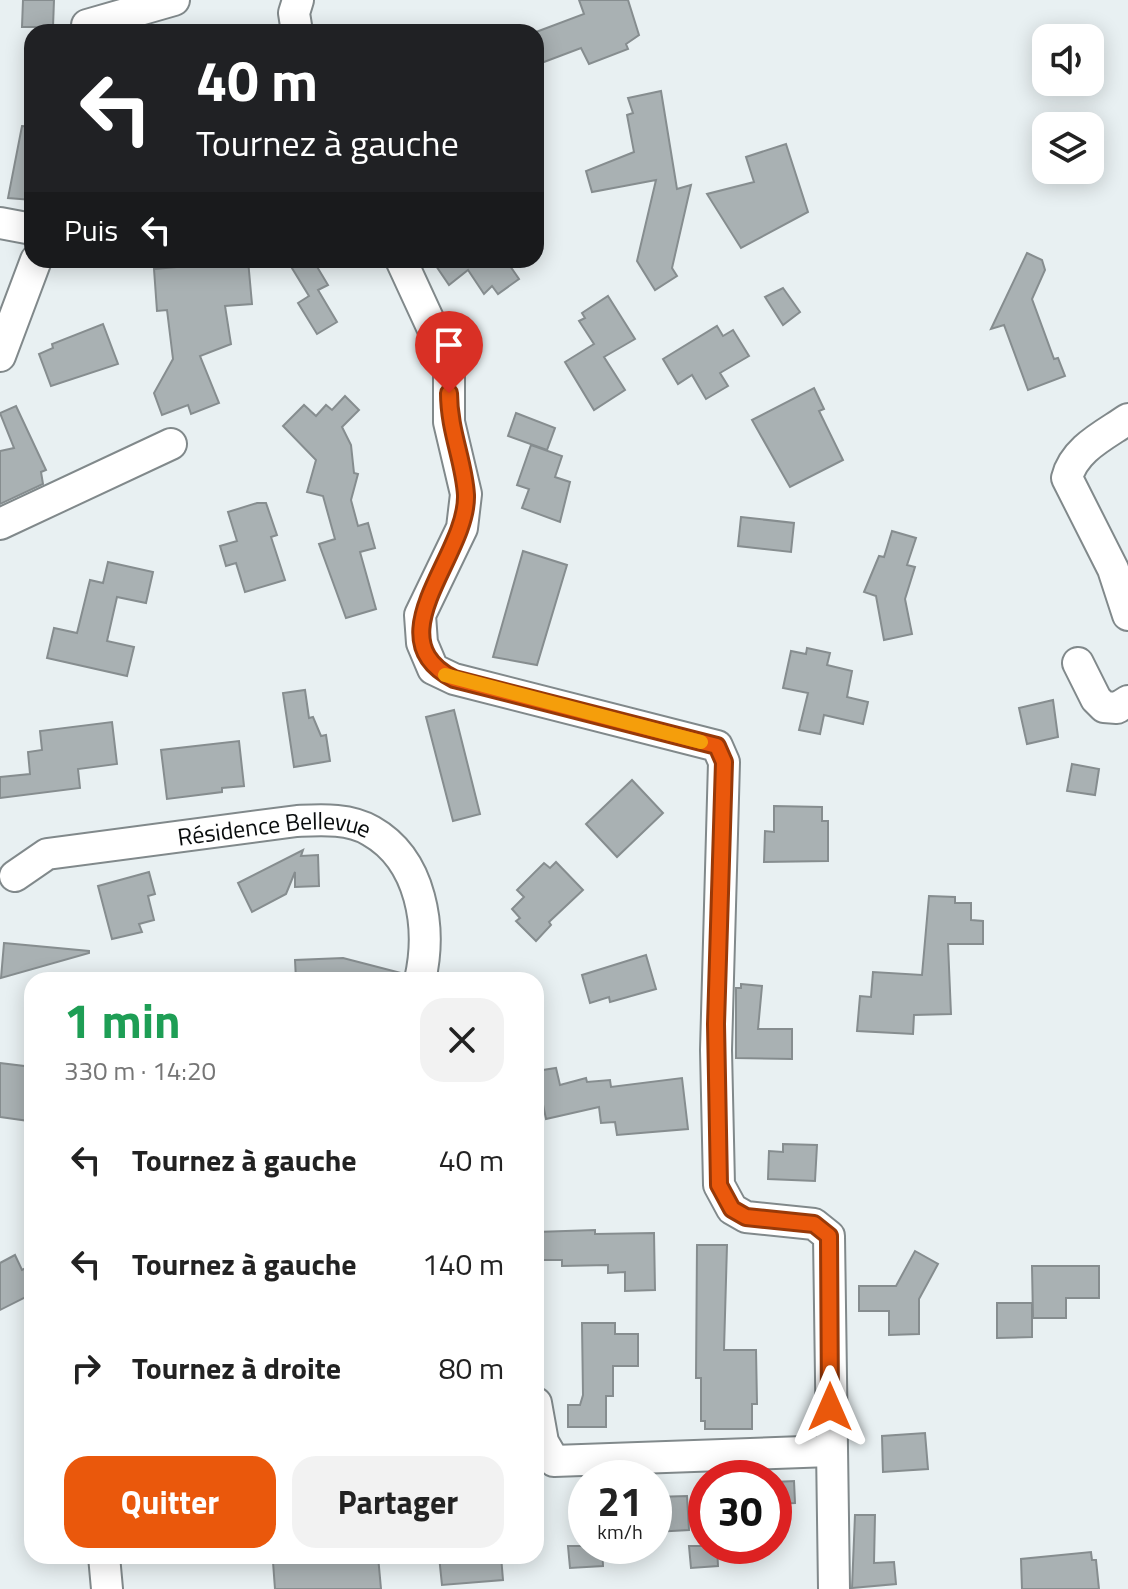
<!DOCTYPE html>
<html lang="fr">
<head>
<meta charset="utf-8">
<style>
	:root { --surface:#fff; --page:#f2f2f2; --text:#222; --muted:#767676; --accent:#ea580c }
	body { margin:0; font-family:"Titillium Web",sans-serif; background:var(--page); color:var(--text); height:100vh; display:flex; flex-direction:column; font-size:30px; white-space:nowrap }
	* { box-sizing:border-box; margin:0 }
	p { font-size:26px; color:var(--muted) }
	.icon { flex:none; width:44px; height:44px; fill:none; stroke:currentColor; stroke-width:2; stroke-linecap:round; stroke-linejoin:round }
	.map { position:relative; flex:1; overflow:hidden }
	.panel { position:absolute; left:24px; top:972px; width:520px; height:592px; display:flex; flex-direction:column; background:var(--surface); border-radius:24px; box-shadow:0 4px 20px #0003 }
	.panel>* { flex:none }
	.banner { position:absolute; left:24px; top:24px; width:520px; height:244px; border-radius:24px; box-shadow:0 4px 20px #0003; background:#202124; color:#fff; overflow:hidden }
	.controls { position:absolute; left:1032px; top:24px; display:grid; gap:16px }
	.controls a { display:grid; place-items:center; width:72px; height:72px; border-radius:16px; background:var(--surface); box-shadow:0 4px 20px #0003; font-size:40px }
	.speed { position:absolute; left:568px; top:1460px; display:flex; gap:16px; font-size:40px; font-weight:700; text-align:center }
	.speed>* { display:grid; place-content:center; width:104px; height:104px; border-radius:50%; background:var(--surface); box-shadow:0 4px 20px #0003; line-height:1 }
	.speed small { font-size:20px; font-weight:400 }
	.speed .limit { border:12px solid #d22; background:#fff; color:#111 }
	.pin { position:absolute; display:grid; place-items:center; width:68px; height:68px; color:#fff; margin:-82px -34px; border-radius:50% 50% 50% 0; rotate:-45deg; box-shadow:0 0 8px #0007 }
	.pin .icon { rotate:45deg }
	.me { position:absolute; width:88px; margin:-44px; rotate:0deg; stroke-linejoin:round; filter:drop-shadow(0 0 6px #0008) }
	.turn { display:flex; align-items:center; gap:28px; height:168px; padding:0 40px; font-size:36px }
	.turn .icon { width:104px; height:104px; stroke-width:2.5 }
	.turn b { display:block; font-size:56px; line-height:68px }
	.then { display:flex; align-items:center; height:76px; padding:0 40px; background:#0003; gap:16px; font-size:30px }
	.round { display:grid; place-items:center; flex:none; width:84px; height:84px; border-radius:24px; background:var(--page) }
	.headline { display:flex; align-items:center; justify-content:space-between; height:136px; padding:0 40px }
	h1 { font-size:48px; font-weight:700; line-height:60px; color:#1e9e55 }
	.cta { display:flex; gap:16px; margin-top:auto; padding:16px 40px }
	.cta a { flex:1; height:92px; border-radius:24px; background:var(--accent); color:#fff; font-size:32px; font-weight:700; line-height:92px; text-align:center }
	.cta a+a { background:var(--page); color:var(--text) }
	ul { padding:0; list-style:none }
	li { display:flex; align-items:center; gap:24px; height:104px; padding:0 40px }
	li div { flex:1 }
	li b { display:block; font-size:30px }
	li em { font-style:normal }
	.map>svg:first-child { display:block }
</style>
</head>
<body>
<div class="map">
<svg width="1128" height="1589" viewBox="0 0 1128 1589">
	<rect width="100%" height="100%" fill="#e8f0f2"/>
	<g fill="#a9b1b3" stroke="#868d8f" stroke-width="2">
		<path d="M 23,0 L 54,0 L 53,27 L 22,27 Z"/>
		<path d="M 579,0 L 628,0 L 639,35 L 626,44 L 628,49 L 589,64 L 581,48 L 536,65 L 536,32 L 584,14 Z"/>
		<path d="M 661,91 L 677,189 L 691,185 L 672,268 L 677,276 L 655,290 L 637,261 L 656,180 L 592,192 L 586,171 L 634,152 L 627,115 L 633,113 L 628,98 Z"/>
		<path d="M 22,126 L 32,127 L 32,200 L 8,198 Z"/>
		<path d="M 786,144 L 808,212 L 741,248 L 707,194 L 754,182 L 746,157 Z"/>
		<path d="M 1027,253 L 1042,260 L 1045,270 L 1032,299 L 1054,359 L 1058,358 L 1065,376 L 1028,390 L 1004,325 L 991,329 Z"/>
		<path d="M 199,260 L 248,260 L 252,304 L 225,306 L 231,344 L 200,356 L 219,403 L 191,414 L 188,405 L 162,415 L 154,393 L 173,359 L 167,310 L 157,311 L 154,269 L 199,265 Z"/>
		<path d="M 287,260 L 313,260 L 328,285 L 318,290 L 337,322 L 317,334 L 298,303 L 309,296 Z"/>
		<path d="M 432,260 L 506,260 L 519,279 L 498,294 L 492,286 L 484,294 L 468,270 L 449,285 Z"/>
		<path d="M 783,288 L 800,312 L 783,325 L 765,297 Z"/>
		<path d="M 608,296 L 635,339 L 604,357 L 625,390 L 594,410 L 565,362 L 594,344 L 579,321 L 585,318 L 582,313 Z"/>
		<path d="M 103,324 L 118,364 L 51,386 L 39,354 L 53,348 L 52,344 Z"/>
		<path d="M 717,326 L 723,336 L 733,330 L 749,356 L 720,373 L 728,386 L 706,399 L 692,375 L 678,384 L 663,359 Z"/>
		<path d="M 814,388 L 824,409 L 819,411 L 843,460 L 790,487 L 752,420 Z"/>
		<path d="M 345,396 L 359,410 L 342,427 L 351,445 L 354,473 L 358,474 L 351,500 L 358,526 L 368,523 L 375,548 L 360,552 L 376,609 L 346,618 L 319,544 L 335,539 L 323,496 L 307,492 L 316,460 L 283,426 L 304,405 L 316,416 L 326,405 L 332,410 Z"/>
		<path d="M 16,406 L 46,470 L 41,472 L 43,484 L 0,504 L 0,451 L 14,448 L 0,413 Z"/>
		<path d="M 516,413 L 555,428 L 547,450 L 508,436 Z"/>
		<path d="M 531,445 L 562,456 L 555,477 L 570,482 L 560,522 L 522,508 L 529,489 L 517,485 Z"/>
		<path d="M 257,503 L 266,503 L 277,535 L 271,537 L 285,580 L 245,592 L 236,563 L 226,566 L 220,546 L 237,541 L 228,512 Z"/>
		<path d="M 741,517 L 794,523 L 791,552 L 738,546 Z"/>
		<path d="M 892,531 L 916,538 L 907,565 L 915,567 L 905,599 L 912,634 L 884,640 L 876,596 L 864,592 L 879,556 L 884,557 Z"/>
		<path d="M 523,551 L 567,565 L 537,665 L 493,657 Z"/>
		<path d="M 108,562 L 153,572 L 146,603 L 117,597 L 107,641 L 134,647 L 127,676 L 47,658 L 54,628 L 77,633 L 90,580 L 103,583 Z"/>
		<path d="M 807,648 L 830,653 L 827,665 L 852,671 L 847,697 L 868,702 L 863,724 L 824,715 L 820,734 L 799,730 L 808,693 L 783,688 L 791,651 L 806,654 Z"/>
		<path d="M 305,690 L 309,718 L 313,717 L 321,736 L 326,735 L 330,761 L 294,767 L 283,693 Z"/>
		<path d="M 1053,700 L 1058,737 L 1027,744 L 1019,708 Z"/>
		<path d="M 454,710 L 480,814 L 453,821 L 426,717 Z"/>
		<path d="M 112,722 L 117,764 L 78,769 L 80,788 L 0,798 L 0,777 L 30,774 L 28,752 L 42,750 L 40,731 Z"/>
		<path d="M 239,741 L 244,786 L 222,788 L 222,792 L 167,799 L 161,750 Z"/>
		<path d="M 1072,764 L 1099,769 L 1095,795 L 1067,791 Z"/>
		<path d="M 632,780 L 663,813 L 617,857 L 586,824 Z"/>
		<path d="M 774,806 L 822,807 L 822,821 L 828,821 L 828,861 L 764,862 L 765,831 L 774,832 Z"/>
		<path d="M 303,850 L 301,856 L 318,855 L 319,886 L 295,887 L 295,872 L 286,894 L 252,912 L 238,883 Z"/>
		<path d="M 556,862 L 583,890 L 549,922 L 551,925 L 536,941 L 516,921 L 520,918 L 512,909 L 524,897 L 517,890 L 544,863 L 550,868 Z"/>
		<path d="M 149,872 L 155,894 L 148,896 L 154,920 L 139,924 L 142,932 L 112,939 L 98,886 Z"/>
		<path d="M 929,896 L 955,897 L 955,903 L 971,903 L 971,920 L 983,921 L 983,944 L 948,944 L 951,1014 L 914,1015 L 913,1034 L 857,1031 L 860,996 L 871,997 L 873,972 L 922,975 Z"/>
		<path d="M 4,943 L 89,951 L 89,953 L 1,978 Z"/>
		<path d="M 646,955 L 656,989 L 610,1002 L 609,997 L 590,1003 L 582,975 Z"/>
		<path d="M 343,958 L 401,973 L 400,980 L 296,980 L 295,960 Z"/>
		<path d="M 741,984 L 762,986 L 758,1029 L 792,1029 L 792,1059 L 736,1058 L 736,988 L 741,988 Z"/>
		<path d="M 0,1063 L 32,1067 L 29,1121 L 0,1117 Z"/>
		<path d="M 556,1068 L 560,1085 L 586,1078 L 587,1082 L 610,1080 L 611,1087 L 682,1078 L 688,1129 L 617,1135 L 615,1122 L 601,1123 L 599,1107 L 546,1119 L 536,1071 Z"/>
		<path d="M 783,1144 L 817,1145 L 815,1181 L 768,1179 L 769,1151 L 783,1152 Z"/>
		<path d="M 595,1230 L 595,1234 L 654,1233 L 655,1290 L 625,1291 L 625,1272 L 608,1273 L 608,1265 L 562,1266 L 562,1260 L 536,1260 L 536,1232 Z"/>
		<path d="M 697,1245 L 727,1245 L 724,1350 L 756,1350 L 757,1404 L 752,1404 L 752,1429 L 705,1429 L 705,1421 L 701,1421 L 701,1378 L 696,1378 Z"/>
		<path d="M 915,1251 L 938,1264 L 919,1299 L 919,1334 L 889,1335 L 889,1311 L 859,1311 L 859,1286 L 896,1286 Z"/>
		<path d="M 15,1255 L 22,1270 L 32,1265 L 32,1294 L 0,1310 L 0,1263 Z"/>
		<path d="M 1032,1266 L 1099,1266 L 1099,1298 L 1066,1298 L 1066,1318 L 1033,1318 Z"/>
		<path d="M 997,1303 L 1032,1303 L 1032,1337 L 997,1338 Z"/>
		<path d="M 582,1323 L 615,1323 L 615,1334 L 638,1334 L 638,1366 L 613,1366 L 613,1396 L 606,1396 L 606,1427 L 568,1427 L 568,1405 L 580,1405 L 583,1395 Z"/>
		<path d="M 925,1433 L 928,1469 L 883,1472 L 882,1436 Z"/>
		<path d="M 794,1481 L 795,1503 L 774,1504 L 774,1482 Z"/>
		<path d="M 687,1496 L 689,1530 L 654,1532 L 654,1497 Z"/>
		<path d="M 855,1515 L 875,1515 L 874,1563 L 894,1562 L 896,1584 L 852,1588 Z"/>
		<path d="M 568,1546 L 602,1546 L 603,1566 L 570,1568 Z"/>
		<path d="M 689,1546 L 717,1546 L 718,1566 L 691,1568 Z"/>
		<path d="M 1091,1552 L 1092,1560 L 1096,1560 L 1099,1589 L 1022,1589 L 1021,1559 Z"/>
		<path d="M 328,1556 L 378,1556 L 381,1589 L 275,1589 L 273,1562 Z"/>
		<path d="M 439,1556 L 501,1556 L 503,1580 L 442,1585 Z"/>
	</g>
	<g fill="none" stroke-linecap="round" stroke-linejoin="round">
		<defs>
			<g id="minor">
				<path d="M 87,25 L 174,0"/>
				<path d="M 297,32 L 294,13 L 298,0"/>
				<path d="M 0,223 L 32,229"/>
				<path d="M 401,260 L 449,364 L 449,422 L 466,494 L 462,528 L 420,615 L 422,643 L 433,669 L 454,679 L 717,746 L 724,762 L 716,1050 L 719,1185 L 732,1209 L 746,1217 L 814,1224 L 829,1236 L 834,1589"/>
				<path d="M 0,356 L 36,260"/>
				<path d="M 1128,419 C 1105,435 1074,449 1067,478 L 1113,569 L 1128,615"/>
				<path d="M 0,524 L 171,444"/>
				<path d="M 1078,663 L 1096,699 L 1104,707 L 1117,708 L 1128,701"/>
				<path id="s1" d="M 15,876 L 47,854 L 297,821 C 321,820 349,818 371,831 C 422,860 432,928 420,980"/>
				<path d="M 536,1403 L 543,1442 L 554,1461 L 830,1451"/>
				<path d="M 104,1556 L 107,1589"/>
			</g>
		</defs>
		<use href="#minor" stroke="#81898b" stroke-width="34"/>
		<use href="#minor" stroke="#fff" stroke-width="30"/>
	</g>
	<g fill="none" stroke-linecap="round" stroke-linejoin="round">
		<defs>
			<path id="route" d="M 449,393 C 449,431 464,461 466,495 C 468,556 373,638 454,679 L 717,746 L 724,762 L 716,1024 L 719,1185 L 732,1209 L 746,1217 L 814,1224 L 829,1236 L 830,1407"/>
		</defs>
		<use href="#route" stroke="#983908" stroke-width="20"/>
		<use href="#route" stroke="#ea580c" stroke-width="14"/>
		<path stroke="#f59e0b" stroke-width="14" d="M 445,675 L 701,742"/>
	</g>
	<g text-anchor="middle" dominant-baseline="central" stroke-width="7" stroke-linejoin="round" paint-order="stroke">
		<g font-size="24" fill="#0a0d0e" stroke="#e8f0f2">
			<text stroke="none"><textPath href="#s1" startOffset="268">Résidence Bellevue</textPath></text>
		</g>
	</g>
</svg>
<div class="controls">
<a><svg class="icon" aria-label="sound" viewBox="0 0 24 24"><path d="M4 9h4l5-4v14l-5-4H4zM17 9q2 3 0 6"/></svg></a>
<a><svg class="icon" aria-label="layers" viewBox="0 0 24 24"><path d="M12 4l9 5-9 5-9-5zM3 14l9 5 9-5"/></svg></a>
</div>
<div class="speed"><div>21<small>km/h</small></div><div class="limit">30</div></div>
<div class="pin" style="left:449px;top:393px;background:#d93025"><svg class="icon" aria-label="arrive" viewBox="0 0 24 24"><path d="M6 21V4h12l-3 4 3 4H6"/></svg></div>
<svg class="me" style="left:830px;top:1407px" viewBox="-20 -20 40 40"><path d="M0-17L14 15 0 8-14 15z" fill="#ea580c" stroke="#fff" stroke-width="4"/></svg>
<div class="banner">
<div class="turn"><svg class="icon" aria-label="left" viewBox="0 0 24 24"><path d="M17 20v-9H6M10 6l-5 5 5 5"/></svg><div><b>40 m</b>Tournez à gauche</div></div>
<div class="then">Puis<svg class="icon" aria-label="left" viewBox="0 0 24 24"><path d="M17 20v-9H6M10 6l-5 5 5 5"/></svg></div>
</div>
<section class="panel">
<div class="headline"><div><h1>1 min</h1><p>330 m · 14:20</p></div><a class="round"><svg class="icon" aria-label="close" viewBox="0 0 24 24"><path d="M6 6l12 12M18 6L6 18"/></svg></a></div>
<ul>
<li><svg class="icon" aria-label="left" viewBox="0 0 24 24"><path d="M17 20v-9H6M10 6l-5 5 5 5"/></svg><div><b>Tournez à gauche</b></div><em>40 m</em></li>
<li><svg class="icon" aria-label="left" viewBox="0 0 24 24"><path d="M17 20v-9H6M10 6l-5 5 5 5"/></svg><div><b>Tournez à gauche</b></div><em>140 m</em></li>
<li><svg class="icon" aria-label="right" viewBox="0 0 24 24"><path d="M7 20v-9h11M14 6l5 5-5 5"/></svg><div><b>Tournez à droite</b></div><em>80 m</em></li>
</ul>
<div class="cta"><a>Quitter</a><a>Partager</a></div>
</section>
</div>
</body>
</html>
